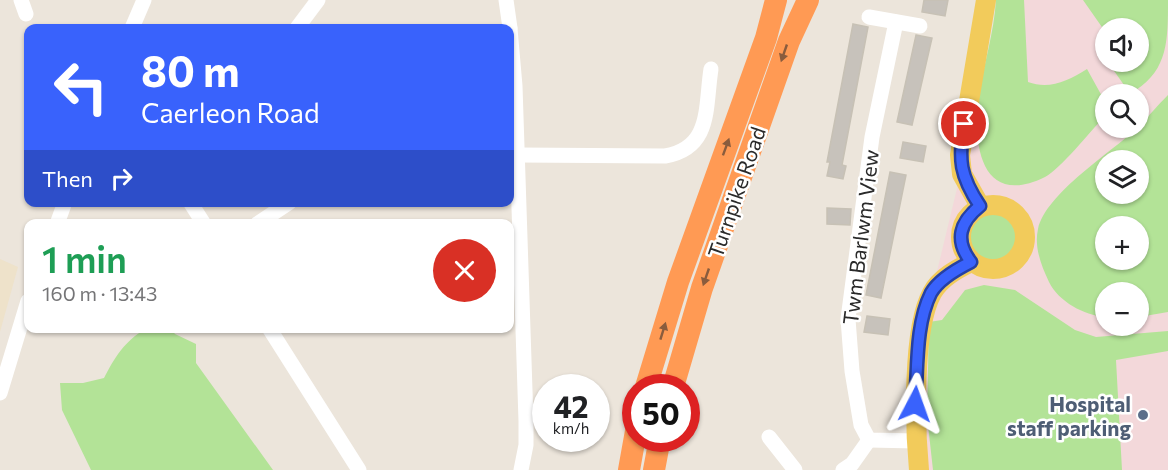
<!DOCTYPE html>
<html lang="en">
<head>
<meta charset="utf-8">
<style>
	:root { --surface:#fff; --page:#f6f6f6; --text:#202124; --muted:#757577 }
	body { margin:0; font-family:Commissioner,sans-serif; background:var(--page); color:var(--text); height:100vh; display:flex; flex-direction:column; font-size:22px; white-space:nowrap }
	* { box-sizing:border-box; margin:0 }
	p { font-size:20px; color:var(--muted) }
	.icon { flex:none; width:33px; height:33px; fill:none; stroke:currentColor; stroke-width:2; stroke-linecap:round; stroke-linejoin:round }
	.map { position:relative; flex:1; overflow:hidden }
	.details { position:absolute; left:24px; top:219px; width:490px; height:114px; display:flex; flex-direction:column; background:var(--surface); border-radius:12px; box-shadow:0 2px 4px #0004 }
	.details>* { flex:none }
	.top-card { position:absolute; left:24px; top:24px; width:490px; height:183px; border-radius:12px; box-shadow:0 2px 4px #0004; background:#3962fc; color:#fff; overflow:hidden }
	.buttons { position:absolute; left:1095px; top:18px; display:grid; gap:12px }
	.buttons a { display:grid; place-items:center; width:54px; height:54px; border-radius:50%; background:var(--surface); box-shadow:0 2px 4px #0004; font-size:30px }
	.speed { position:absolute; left:532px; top:374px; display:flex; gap:12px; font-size:30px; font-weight:700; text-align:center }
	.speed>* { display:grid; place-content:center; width:78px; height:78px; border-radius:50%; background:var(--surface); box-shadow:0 2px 4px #0004; line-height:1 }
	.speed small { font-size:15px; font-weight:400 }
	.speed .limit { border:9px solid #d22; background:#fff; color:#111 }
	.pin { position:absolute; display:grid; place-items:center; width:51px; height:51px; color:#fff; margin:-26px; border:3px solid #fff; border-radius:50%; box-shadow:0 2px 6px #0007 }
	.me { position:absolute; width:66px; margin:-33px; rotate:4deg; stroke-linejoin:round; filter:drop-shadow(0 0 4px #0008) }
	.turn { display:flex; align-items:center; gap:21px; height:126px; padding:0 18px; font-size:27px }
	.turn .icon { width:78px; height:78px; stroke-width:2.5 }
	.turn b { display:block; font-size:42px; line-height:51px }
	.then { display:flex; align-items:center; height:57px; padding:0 18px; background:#0003; gap:12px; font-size:22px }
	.round { display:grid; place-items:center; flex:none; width:63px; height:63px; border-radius:32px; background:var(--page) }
	.headline { display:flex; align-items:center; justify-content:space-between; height:102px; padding:0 18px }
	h1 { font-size:36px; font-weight:600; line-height:45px; color:#1e9e55 }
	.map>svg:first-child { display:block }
</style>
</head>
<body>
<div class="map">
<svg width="1168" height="470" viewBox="0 0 1168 470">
	<rect width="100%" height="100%" fill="#ece5db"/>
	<path fill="#eee2ca" d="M 0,259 L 18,267 L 0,332 Z"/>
	<path fill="#f3d8da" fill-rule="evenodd" d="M 996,0 L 1168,0 L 1168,470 L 926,470 L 924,420 L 932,292 L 987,64 L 994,28 ZM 1106,28 L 1138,28 L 1138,62 L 1106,62 ZM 1106,94 L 1138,94 L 1138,128 L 1106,128 ZM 1106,160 L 1138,160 L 1138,194 L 1106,194 ZM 1106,226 L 1138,226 L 1138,260 L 1106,260 ZM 1106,292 L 1138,292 L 1138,326 L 1106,326 Z"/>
	<g fill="#b3e397" fill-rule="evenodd">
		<path d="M 996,0 L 1024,0 L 1028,82 C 1049,90 1068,81 1087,69 L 1103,98 L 1103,118 C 1091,131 1060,169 1045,177 C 980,209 972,142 979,95 C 984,63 994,33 996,0 Z"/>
		<path d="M 1083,0 L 1168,0 C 1168,40 1168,69 1136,90 L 1124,85 L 1112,68 L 1117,62 L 1138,62 L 1138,28 L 1104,30 Z"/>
		<path d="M 1168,95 L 1168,312 L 1139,317 L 1138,292 L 1106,292 L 1105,317 C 1084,315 1059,302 1049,282 C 1041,265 1034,247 1038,229 C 1046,193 1112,152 1137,128 C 1146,119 1158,105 1168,95 ZM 1106,160 L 1138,160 L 1138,194 L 1106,194 ZM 1106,226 L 1138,226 L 1138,260 L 1106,260 Z"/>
		<circle cx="993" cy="237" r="24"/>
		<path d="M 984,285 L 1015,290 L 1075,330 L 1096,337 L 1168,331 L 1168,351 L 1116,360 L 1122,470 L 933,470 L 927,416 L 929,322 L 942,320 L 965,290 Z"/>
		<path d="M 145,329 L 171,329 L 175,334 L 196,344 L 196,363 L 273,470 L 91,470 L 62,410 L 60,383 L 83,383 L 104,378 C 115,357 124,342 145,329 Z"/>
	</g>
	<g fill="#c7c2bb" stroke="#c7c1b5" stroke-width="1.5">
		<path d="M 924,0 L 948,0 L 945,16 L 922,12 Z"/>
		<path d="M 853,24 L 868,27 L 842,165 L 846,166 L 843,179 L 827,176 L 830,162 L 827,162 Z"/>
		<path d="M 916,35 L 932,38 L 912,125 L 897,122 Z"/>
		<path d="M 903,142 L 926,146 L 923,162 L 900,158 Z"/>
		<path d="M 890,172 L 906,175 L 881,298 L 866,295 Z"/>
		<path d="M 827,208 L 851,209 L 850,225 L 827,224 Z"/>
		<path d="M 867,316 L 890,319 L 888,335 L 864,332 Z"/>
	</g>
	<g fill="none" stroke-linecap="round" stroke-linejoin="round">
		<g stroke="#fff" stroke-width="15">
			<path d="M 21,0 L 26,14"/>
			<path d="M 506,0 L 510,28"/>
			<path d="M 869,17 L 920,26"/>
			<path d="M 896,22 L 872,137 L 848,319 L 852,371 L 861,425 L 869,440 L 916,441"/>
			<path d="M 132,28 L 144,0"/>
			<path d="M 297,28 L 318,0"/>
			<path d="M 510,29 L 515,86 L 526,421 L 526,445 L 521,470"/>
			<path d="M 518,155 L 665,156 C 712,148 705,107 711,69"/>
			<path d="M 190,202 L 204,224"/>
			<path d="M 57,224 L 65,202"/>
			<path d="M 257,224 L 290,202"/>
			<path d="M 269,328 L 359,470"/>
			<path d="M 0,393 L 28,301"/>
			<path d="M 769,437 L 795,470"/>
			<path d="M 843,470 L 852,464 L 869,440"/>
		</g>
		<g stroke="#f2cb5b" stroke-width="20">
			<circle cx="993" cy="237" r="32"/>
			<path d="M 980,206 L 962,174 L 960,155 L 986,0"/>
			<path d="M 919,470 C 915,428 912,329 932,293 C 940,278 957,269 971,262"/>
		</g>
		<g stroke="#ff9a54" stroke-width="22">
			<path d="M 646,387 L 678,282 L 766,38 L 776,0"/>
			<path d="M 673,387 L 702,288 L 789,41 L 808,0"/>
			<path d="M 629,470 L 636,431"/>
			<path d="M 654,470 L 660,438"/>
		</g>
	</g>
	<defs><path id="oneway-solid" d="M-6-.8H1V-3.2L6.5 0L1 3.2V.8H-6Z" transform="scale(1.5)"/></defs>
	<g fill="#8a5c3d">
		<use href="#oneway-solid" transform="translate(784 53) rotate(109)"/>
		<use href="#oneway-solid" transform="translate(726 147) rotate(-70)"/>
		<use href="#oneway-solid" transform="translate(706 277) rotate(109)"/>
		<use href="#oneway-solid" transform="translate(663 331) rotate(-73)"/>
	</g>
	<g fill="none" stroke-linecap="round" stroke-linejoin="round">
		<defs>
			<path id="route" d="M 915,404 C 918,369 915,325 931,293 C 939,279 957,269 971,262 C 954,240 960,222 980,206 C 960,176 958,160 964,124"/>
		</defs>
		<use href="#route" stroke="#2540a4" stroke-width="15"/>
		<use href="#route" stroke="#3962fc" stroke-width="10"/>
	</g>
	<circle fill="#5c6f8a" stroke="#fff" stroke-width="2" cx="1143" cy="415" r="6"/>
	<g text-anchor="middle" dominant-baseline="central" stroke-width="5" stroke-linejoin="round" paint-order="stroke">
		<g font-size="21" fill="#2a2a2a" stroke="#fff">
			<text transform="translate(736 192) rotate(-71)">Turnpike Road</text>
			<text transform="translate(860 237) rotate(-83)">Twm Barlwm View</text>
		</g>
		<g font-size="21" font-weight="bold" fill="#4e5e75" stroke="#fff" text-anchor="end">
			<text x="1131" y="403">Hospital<tspan x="1131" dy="24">staff parking</tspan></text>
		</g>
	</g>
</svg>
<div class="buttons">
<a><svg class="icon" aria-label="sound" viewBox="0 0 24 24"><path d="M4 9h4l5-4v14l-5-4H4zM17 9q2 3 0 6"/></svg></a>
<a><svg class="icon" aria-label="search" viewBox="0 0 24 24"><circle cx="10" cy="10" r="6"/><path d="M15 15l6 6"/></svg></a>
<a><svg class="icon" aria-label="layers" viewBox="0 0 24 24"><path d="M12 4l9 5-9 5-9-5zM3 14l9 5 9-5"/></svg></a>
<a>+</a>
<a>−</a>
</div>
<div class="speed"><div>42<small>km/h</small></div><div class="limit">50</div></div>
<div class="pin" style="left:964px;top:124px;background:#d93025"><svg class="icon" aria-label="arrive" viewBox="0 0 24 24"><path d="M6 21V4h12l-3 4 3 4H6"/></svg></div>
<svg class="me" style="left:915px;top:404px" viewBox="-20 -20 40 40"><path d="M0-17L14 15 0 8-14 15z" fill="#3962fc" stroke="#fff" stroke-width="4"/></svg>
<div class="top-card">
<div class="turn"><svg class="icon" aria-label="left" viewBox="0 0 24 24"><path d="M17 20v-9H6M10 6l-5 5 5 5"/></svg><div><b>80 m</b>Caerleon Road</div></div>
<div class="then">Then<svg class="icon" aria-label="right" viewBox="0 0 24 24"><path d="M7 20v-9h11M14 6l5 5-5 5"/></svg></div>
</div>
<section class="details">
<div class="headline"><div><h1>1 min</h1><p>160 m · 13:43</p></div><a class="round" style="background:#d93025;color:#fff"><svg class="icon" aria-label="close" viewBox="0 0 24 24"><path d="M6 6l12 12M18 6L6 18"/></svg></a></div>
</section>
</div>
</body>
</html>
